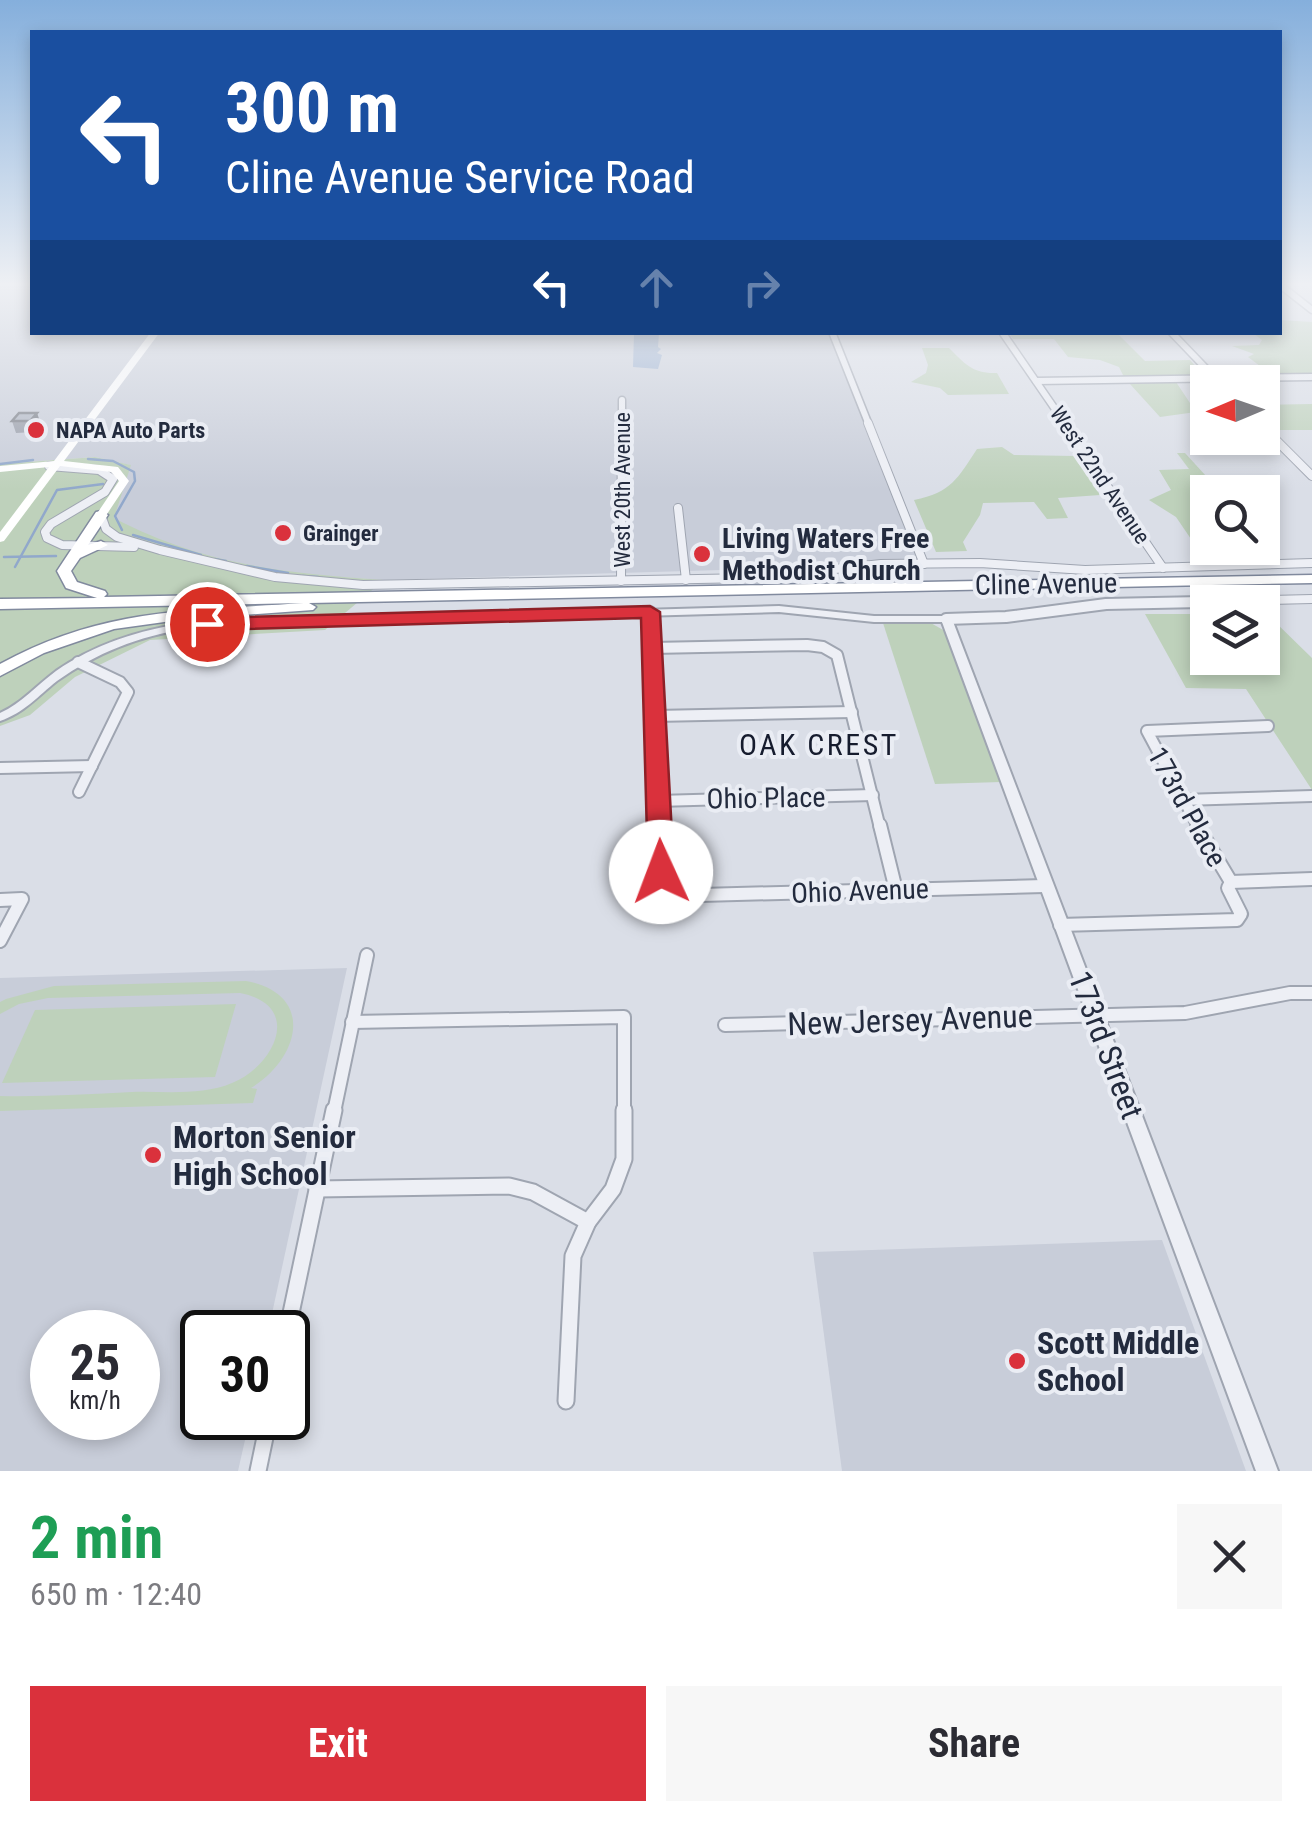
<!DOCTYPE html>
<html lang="en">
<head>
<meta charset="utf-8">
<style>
	:root { --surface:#fff; --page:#f7f7f7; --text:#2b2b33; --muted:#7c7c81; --accent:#da313c }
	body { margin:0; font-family:"Roboto Condensed",sans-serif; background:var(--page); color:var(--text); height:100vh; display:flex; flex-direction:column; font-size:38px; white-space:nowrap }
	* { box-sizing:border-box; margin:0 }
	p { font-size:32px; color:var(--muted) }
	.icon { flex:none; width:55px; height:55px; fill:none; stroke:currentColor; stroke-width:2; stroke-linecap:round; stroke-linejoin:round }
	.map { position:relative; height:1471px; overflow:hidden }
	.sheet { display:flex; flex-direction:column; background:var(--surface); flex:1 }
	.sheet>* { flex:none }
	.top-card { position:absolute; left:30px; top:30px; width:1252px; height:305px; border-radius:0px; box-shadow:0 5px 15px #0003; background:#1a4fa0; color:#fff; overflow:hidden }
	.needle { width:65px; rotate:268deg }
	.tools { position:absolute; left:1190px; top:365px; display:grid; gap:20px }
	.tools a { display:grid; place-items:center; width:90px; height:90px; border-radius:0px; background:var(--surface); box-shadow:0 5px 15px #0003; font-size:50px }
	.speed { position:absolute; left:30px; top:1310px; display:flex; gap:20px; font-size:50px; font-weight:700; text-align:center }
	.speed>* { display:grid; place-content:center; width:130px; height:130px; border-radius:50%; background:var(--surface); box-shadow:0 5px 15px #0003; line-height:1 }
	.speed small { font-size:25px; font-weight:400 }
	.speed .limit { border:5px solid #111; border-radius:15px; background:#fff; color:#111 }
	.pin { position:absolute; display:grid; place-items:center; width:85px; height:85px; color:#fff; margin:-42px; border:5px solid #fff; border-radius:50%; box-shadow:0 2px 10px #0007 }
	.me { position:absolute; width:110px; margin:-55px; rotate:358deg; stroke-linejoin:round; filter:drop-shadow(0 0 8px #0008) }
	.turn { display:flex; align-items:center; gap:35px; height:210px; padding:0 30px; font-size:45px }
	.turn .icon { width:130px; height:130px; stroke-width:2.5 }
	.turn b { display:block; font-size:70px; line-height:85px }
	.lanes { display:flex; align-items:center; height:95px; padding:0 30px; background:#0003; justify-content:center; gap:50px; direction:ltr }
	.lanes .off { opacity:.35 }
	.round { display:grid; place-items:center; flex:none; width:105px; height:105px; border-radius:0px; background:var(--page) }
	.summary { display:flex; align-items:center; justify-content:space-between; height:170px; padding:0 30px }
	h1 { font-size:60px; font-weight:700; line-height:75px; color:#1e9e55 }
	.primary-button { display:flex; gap:20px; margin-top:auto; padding:20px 30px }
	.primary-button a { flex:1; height:115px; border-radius:0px; background:var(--accent); color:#fff; font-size:40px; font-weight:700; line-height:115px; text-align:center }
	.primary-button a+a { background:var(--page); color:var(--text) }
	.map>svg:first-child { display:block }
</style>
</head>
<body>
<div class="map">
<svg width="1312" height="1471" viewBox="0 0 1312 1471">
	<rect width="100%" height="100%" fill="#dadee7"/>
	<g fill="#c8cdd9" fill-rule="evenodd">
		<path d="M 0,284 L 32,284 L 32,332 L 830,333 L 924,564 L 384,580 L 280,573 L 164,545 L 113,518 L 130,465 L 95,457 L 0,464 Z"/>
		<path d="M 347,968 L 268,1332 L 202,1332 L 202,1418 L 250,1418 L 238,1471 L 0,1471 L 0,978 ZM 52,1332 L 138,1332 L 138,1418 L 52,1418 Z"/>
		<path d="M 1162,1240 L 1246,1471 L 842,1471 L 813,1252 Z"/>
	</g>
	<g fill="#bed1bb">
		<path d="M 1280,320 L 1312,322 L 1312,375 L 1224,376 L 1218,368 L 1260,366 L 1248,357 L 1254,354 L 1232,346 L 1259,345 L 1262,340 L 1254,334 L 1217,333 L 1280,332 Z"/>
		<path d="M 1009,333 L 1117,333 L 1145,361 L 1190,360 L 1205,377 L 1125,379 L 1119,367 L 1100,360 L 1068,357 L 1054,339 L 1013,339 Z"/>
		<path d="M 922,348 L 949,348 C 965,364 973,374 997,373 L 1009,394 L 948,395 L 940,388 L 911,382 L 926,373 L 928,365 Z"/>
		<path d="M 1176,382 L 1196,412 L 1160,417 L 1130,384 Z"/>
		<path d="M 1312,404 L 1312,430 L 1275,430 L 1263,418 L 1263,405 Z"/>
		<path d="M 1002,447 L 1014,455 L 1075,456 L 1100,495 L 1058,498 L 1068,518 L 1047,519 L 1034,502 L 983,503 L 980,515 L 963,542 L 967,551 L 936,552 L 914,500 C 952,492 957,479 977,449 Z"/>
		<path d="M 1177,453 L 1185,453 L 1216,487 L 1245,487 L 1249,492 L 1208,492 L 1207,539 L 1191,539 L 1176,517 L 1149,500 L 1171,490 L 1159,470 L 1189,469 Z"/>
		<path d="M 95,457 L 131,465 L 114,518 C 204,565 284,573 384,580 L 325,630 L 150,640 L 75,677 L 30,715 L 0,726 L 0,464 Z"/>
		<path d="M 1145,614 L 1207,614 L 1208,658 L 1262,658 L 1263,614 L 1267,614 L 1312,658 L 1312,790 L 1246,689 L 1186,688 Z"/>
		<path d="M 929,622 L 945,631 L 1001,782 L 935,784 L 883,623 Z"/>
		<path d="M 246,981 C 316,994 300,1058 251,1088 L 257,1089 L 253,1103 L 0,1111 L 0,1096 C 44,1097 88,1094 132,1092 C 164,1091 202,1096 232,1083 C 276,1065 303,1005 240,993 L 48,998 L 19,1004 L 0,1014 L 0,1002 L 6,999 L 54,986 Z"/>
		<path d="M 236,1004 L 215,1077 L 2,1083 L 35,1010 Z"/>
	</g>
	<path fill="#91a8cb" d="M 634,333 L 659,333 L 658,347 L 661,349 L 657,353 L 662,355 L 658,369 L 633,367 Z"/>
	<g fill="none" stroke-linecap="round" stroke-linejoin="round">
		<g stroke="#91a8cb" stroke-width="2.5">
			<path d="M 88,459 L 113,461 L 134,472 L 135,481 L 115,516 L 122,530"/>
			<path d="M 0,464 L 33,460"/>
			<path d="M 133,535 L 201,555"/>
			<path d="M 4,557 L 56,556"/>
			<path d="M 215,559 L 226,561"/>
			<path d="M 247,566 L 288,573"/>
			<path d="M 15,567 L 57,490 L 103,484"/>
			<path d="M 303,576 L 318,577"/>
		</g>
		<defs>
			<g id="minor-far4">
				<path d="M 1280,285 L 1312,310"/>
				<path d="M 832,332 L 869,425"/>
				<path d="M 1002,332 L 1066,425"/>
				<path d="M 1171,332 L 1219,382"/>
				<path d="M 1036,381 L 1312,377"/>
				<path d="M 622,425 L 622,400"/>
			</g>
			<g id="minor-far3">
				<path d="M 868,423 L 924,564"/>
				<path d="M 1064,423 L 1163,568"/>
				<path d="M 1262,426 L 1312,476"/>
				<path d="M 49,466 L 99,470 L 113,479 L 105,492 L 51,524 L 45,532 L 47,538 L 62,545 L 134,547"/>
				<path d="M 678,508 L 686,580"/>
				<path d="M 101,515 L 106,529 L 117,537 L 160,550 L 275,577 L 363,585 L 752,578 L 881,564 L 980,563 L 1085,570 L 1312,563"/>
				<path d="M 621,581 L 622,423"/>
				<path d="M 1146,603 L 1312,599"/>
			</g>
			<g id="minor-far2">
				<path d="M 650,612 L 659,828"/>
				<path d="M 946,619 L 1006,617 L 1106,604 L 1249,601"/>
				<path d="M 652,648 L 807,645 L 823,647 L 837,655 L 880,828"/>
				<path d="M 78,662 L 120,682 L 128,692 L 79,792"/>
				<path d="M 655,716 L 852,712"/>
				<path d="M 0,768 L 92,766"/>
				<path d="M 1183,800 L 1312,796"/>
				<path d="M 658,801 L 873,795"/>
				<path d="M 1199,828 L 1147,731 L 1268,726"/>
			</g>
			<g id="minor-far1">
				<path d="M 659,825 L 661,872 L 669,885 L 701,895 L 1044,886"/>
				<path d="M 880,825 L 896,890"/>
				<path d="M 1197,825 L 1231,882"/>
				<path d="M 1231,882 L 1312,879"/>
				<path d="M 0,900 L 22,899 L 0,941"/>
				<path d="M 1060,925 L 1237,920 L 1241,914 L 1228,888 L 1231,882"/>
				<path d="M 352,1022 L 624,1017 L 624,1112"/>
				<path d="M 725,1025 L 1185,1013 L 1290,993 L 1312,993"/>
				<path d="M 334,1112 L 367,955"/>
			</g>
			<g id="minor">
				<path d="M 317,1189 L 509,1186 L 533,1192 L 588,1222"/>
				<path d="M 287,1332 L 334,1110"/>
				<path d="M 566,1401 L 573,1256 L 588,1222 L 613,1189 L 624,1159 L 624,1110"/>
				<path d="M 258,1471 L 269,1418"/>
			</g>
			<path id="tertiary" d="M 779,606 L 874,616 L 946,616 L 952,619 L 1278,1471 L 1256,1471 L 942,622 L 874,622 L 779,612 L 186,629 C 139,636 96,653 57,681 C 38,696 24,713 0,721 L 0,713 C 22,703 37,685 56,671 C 95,644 139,630 186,623 Z"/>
			<path id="motorway" d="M 101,511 L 108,515 L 88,545 L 101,541 L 108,545 L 80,558 L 71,571 L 77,582 L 105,591 L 107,594 L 104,597 L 1312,575 L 1312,583 L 309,603 L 316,607 L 313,610 L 186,619 L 114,629 L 44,653 L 0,676 L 0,664 C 104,607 190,611 304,603 L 0,609 L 0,599 L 97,598 L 66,588 L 57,571 L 96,512 Z"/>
		</defs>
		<use href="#minor-far4" stroke="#9fa5b1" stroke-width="9"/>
		<use href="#minor-far3" stroke="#9fa5b1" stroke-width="10"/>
		<use href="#minor-far2" stroke="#9fa5b1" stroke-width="14"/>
		<use href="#minor-far1" stroke="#9fa5b1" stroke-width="16"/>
		<use href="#minor" stroke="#9fa5b1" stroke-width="19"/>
		<use href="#tertiary" stroke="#9fa5b1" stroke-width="4"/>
		<use href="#motorway" stroke="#818a9e" stroke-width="3"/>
		<use href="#minor-far4" stroke="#edeff5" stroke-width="6"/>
		<use href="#minor-far3" stroke="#edeff5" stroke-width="8"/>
		<use href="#minor-far2" stroke="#edeff5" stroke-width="10"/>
		<use href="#minor-far1" stroke="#edeff5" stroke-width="12"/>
		<use href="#minor" stroke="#edeff5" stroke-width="15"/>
		<use href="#tertiary" fill="#edeff5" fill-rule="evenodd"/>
		<path fill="#fff" fill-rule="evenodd" d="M 151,332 L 160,332 L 64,461 L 118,467 L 129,481 L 105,517 L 101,518 L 96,515 L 119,481 L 111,472 L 60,466 L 4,541 L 0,542 L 0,532 L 49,467 L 0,472 L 0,466 L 54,461 Z"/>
		<use href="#motorway" fill="#fff" fill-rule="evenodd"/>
	</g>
	<path fill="#989da9" d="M 19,413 L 41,424 L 34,432 L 16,433 L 12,421 Z"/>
	<path fill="#7c8089" d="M 37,413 L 41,424 L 34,432 L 30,421 Z"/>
	<path fill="#b1b7c4" stroke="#7c8089" stroke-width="2.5" d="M 19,413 L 37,413 L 30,421 L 12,421 Z"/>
	<linearGradient id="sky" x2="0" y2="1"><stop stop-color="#85afdc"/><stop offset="0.58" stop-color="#eef0f4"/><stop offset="1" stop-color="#eef0f4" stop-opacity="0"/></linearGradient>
	<rect width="1312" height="490" fill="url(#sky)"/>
	<path fill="#da313c" stroke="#8e2027" stroke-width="2.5" d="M 650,606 L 660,612 L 674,872 L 670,879 L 652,879 L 648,872 L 641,618 L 207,630 L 197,624 L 207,618 Z"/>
	<g fill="#da313c" stroke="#eaedf4" stroke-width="4">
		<circle cx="36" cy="430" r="10"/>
		<circle cx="283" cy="533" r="10"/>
		<circle cx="702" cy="554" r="10"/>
		<circle cx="153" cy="1155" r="10"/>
		<circle cx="1017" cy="1361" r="10"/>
	</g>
	<g text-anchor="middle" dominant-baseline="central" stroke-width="8" stroke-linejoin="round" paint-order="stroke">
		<g font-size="22" font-weight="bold" fill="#232b3e" stroke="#eaedf4" text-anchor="start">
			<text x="56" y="430">NAPA Auto Parts</text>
			<text x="303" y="533">Grainger</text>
		</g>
		<g font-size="22" fill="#232b3e" stroke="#eaedf4">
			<text transform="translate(1100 475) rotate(56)">West 22nd Avenue</text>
			<text transform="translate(622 490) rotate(-90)">West 20th Avenue</text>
		</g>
		<g font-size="28" font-weight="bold" fill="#232b3e" stroke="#eaedf4" text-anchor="start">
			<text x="722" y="538">Living Waters Free<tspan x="722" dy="32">Methodist Church</tspan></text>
		</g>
		<g font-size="28" fill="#232b3e" stroke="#eaedf4">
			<text transform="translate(1046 584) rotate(-1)">Cline Avenue</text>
			<text transform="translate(766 798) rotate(-1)">Ohio Place</text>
			<text transform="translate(1187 807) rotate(61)">173rd Place</text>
			<text transform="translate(860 891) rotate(-2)">Ohio Avenue</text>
		</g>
		<g font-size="30" letter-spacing="2.5" fill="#161c2e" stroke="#eaedf4">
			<text x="819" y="744">OAK CREST</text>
		</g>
		<g font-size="32" fill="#232b3e" stroke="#eaedf4">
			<text transform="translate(910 1020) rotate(-2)">New Jersey Avenue</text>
			<text transform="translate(1106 1045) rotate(69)">173rd Street</text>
		</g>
		<g font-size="32" font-weight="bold" fill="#232b3e" stroke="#eaedf4" text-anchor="start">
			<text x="173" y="1137">Morton Senior<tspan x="173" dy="37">High School</tspan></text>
			<text x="1037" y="1343">Scott Middle<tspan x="1037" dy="37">School</tspan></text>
		</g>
	</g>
</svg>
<div class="tools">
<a><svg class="needle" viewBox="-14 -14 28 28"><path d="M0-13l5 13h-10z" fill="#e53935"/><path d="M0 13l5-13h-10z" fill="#7c7c81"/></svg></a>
<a><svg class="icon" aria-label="search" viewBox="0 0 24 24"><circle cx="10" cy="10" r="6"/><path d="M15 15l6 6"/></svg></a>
<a><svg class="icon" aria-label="layers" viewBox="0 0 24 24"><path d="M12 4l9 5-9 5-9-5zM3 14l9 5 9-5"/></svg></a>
</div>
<div class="speed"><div>25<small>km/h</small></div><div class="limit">30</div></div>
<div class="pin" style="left:207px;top:624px;background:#d93025"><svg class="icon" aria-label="arrive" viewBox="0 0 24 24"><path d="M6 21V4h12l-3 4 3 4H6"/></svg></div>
<svg class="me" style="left:661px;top:872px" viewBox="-20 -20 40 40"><circle r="19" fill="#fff"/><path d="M0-13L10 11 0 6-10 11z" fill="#da313c"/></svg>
<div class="top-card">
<div class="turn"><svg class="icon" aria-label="left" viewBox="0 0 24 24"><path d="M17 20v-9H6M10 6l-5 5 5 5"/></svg><div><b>300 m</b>Cline Avenue Service Road</div></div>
<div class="lanes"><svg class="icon" aria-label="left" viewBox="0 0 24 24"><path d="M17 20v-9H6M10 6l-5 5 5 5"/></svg><svg class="icon off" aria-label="ahead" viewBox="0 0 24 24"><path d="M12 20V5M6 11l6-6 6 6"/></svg><svg class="icon off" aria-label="right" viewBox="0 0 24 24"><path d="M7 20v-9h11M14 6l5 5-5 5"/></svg></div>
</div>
</div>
<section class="sheet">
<div class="summary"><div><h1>2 min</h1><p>650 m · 12:40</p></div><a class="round"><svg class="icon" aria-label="close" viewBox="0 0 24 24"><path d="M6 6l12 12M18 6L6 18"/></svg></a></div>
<div class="primary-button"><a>Exit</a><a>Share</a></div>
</section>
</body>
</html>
